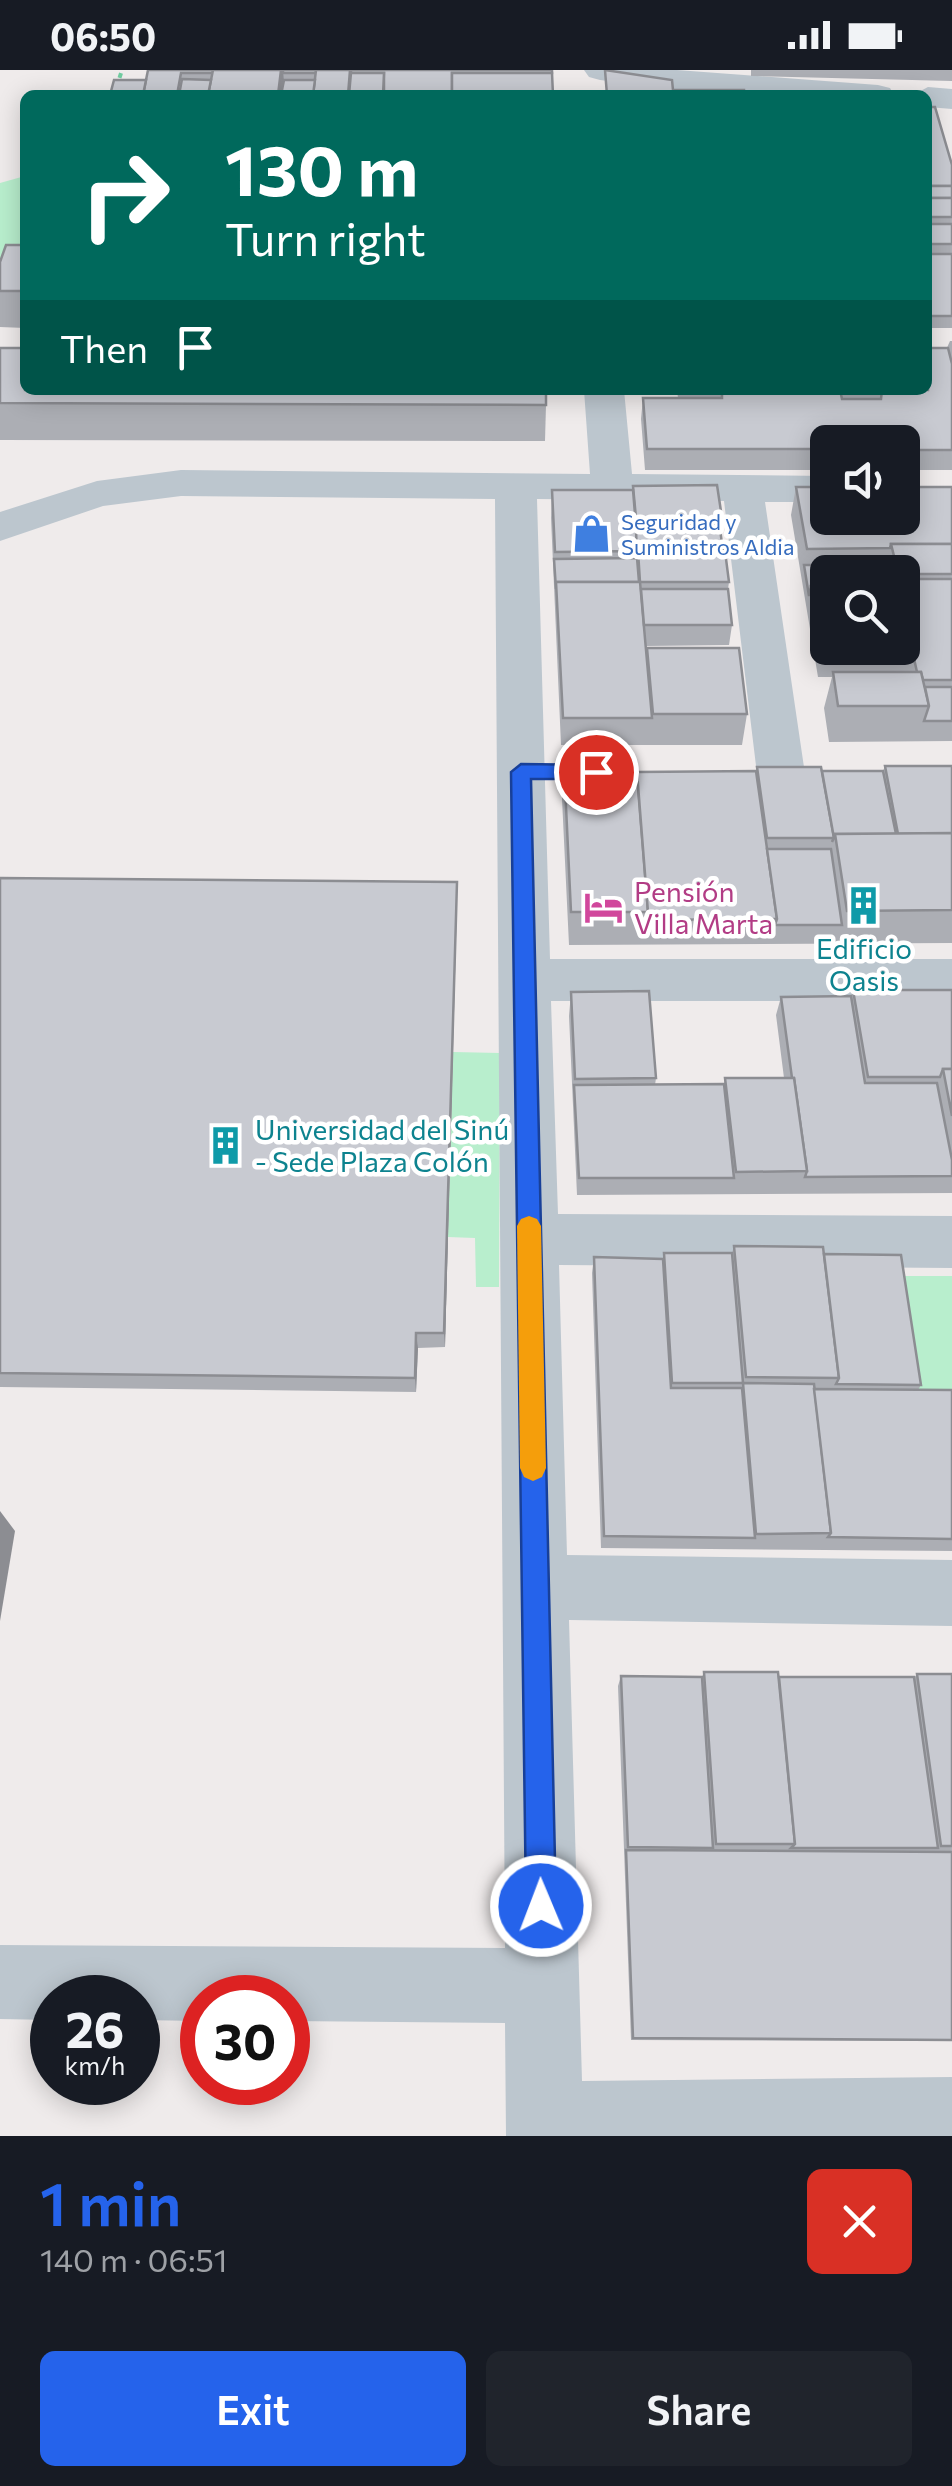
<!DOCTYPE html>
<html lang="en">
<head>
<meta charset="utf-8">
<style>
	:root { --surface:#171b24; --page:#20242c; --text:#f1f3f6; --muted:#9ea1a6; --accent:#2563eb }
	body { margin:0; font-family:Commissioner,sans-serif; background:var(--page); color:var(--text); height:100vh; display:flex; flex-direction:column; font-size:38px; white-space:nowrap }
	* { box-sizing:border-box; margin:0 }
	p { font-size:32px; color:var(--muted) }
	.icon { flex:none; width:55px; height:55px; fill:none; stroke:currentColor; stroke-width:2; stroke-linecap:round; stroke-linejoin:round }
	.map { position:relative; height:2066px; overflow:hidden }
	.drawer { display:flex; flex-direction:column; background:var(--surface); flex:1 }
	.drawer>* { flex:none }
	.top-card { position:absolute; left:20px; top:20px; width:912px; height:305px; border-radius:15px; box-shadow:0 5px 25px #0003; background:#00695c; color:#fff; overflow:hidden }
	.tools { position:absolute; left:810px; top:355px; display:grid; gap:20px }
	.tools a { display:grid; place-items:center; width:110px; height:110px; border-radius:15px; background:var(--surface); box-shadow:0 5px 25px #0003; font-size:50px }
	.speed { position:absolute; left:30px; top:1905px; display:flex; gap:20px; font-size:50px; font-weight:700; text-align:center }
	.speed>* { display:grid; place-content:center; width:130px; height:130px; border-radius:50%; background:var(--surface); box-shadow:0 5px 25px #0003; line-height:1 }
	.speed small { font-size:25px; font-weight:400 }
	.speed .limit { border:15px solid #d22; background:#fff; color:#111 }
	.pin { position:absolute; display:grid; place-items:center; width:85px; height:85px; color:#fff; margin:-42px; border:5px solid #fff; border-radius:50%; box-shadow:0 2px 10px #0007 }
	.me { position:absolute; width:110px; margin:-55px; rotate:359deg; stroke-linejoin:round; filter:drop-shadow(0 0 8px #0008) }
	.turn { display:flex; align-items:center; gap:35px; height:210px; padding:0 40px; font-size:45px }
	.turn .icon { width:130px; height:130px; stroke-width:2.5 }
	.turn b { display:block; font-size:70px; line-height:85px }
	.then { display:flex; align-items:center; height:95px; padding:0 40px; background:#0003; gap:20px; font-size:38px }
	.round { display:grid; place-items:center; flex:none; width:105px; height:105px; border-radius:15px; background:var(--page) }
	.head { display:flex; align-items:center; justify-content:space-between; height:170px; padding:0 40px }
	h1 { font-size:60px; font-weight:600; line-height:75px; color:var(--accent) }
	.button { display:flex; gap:20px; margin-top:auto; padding:20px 40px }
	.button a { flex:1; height:115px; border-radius:15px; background:var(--accent); color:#fff; font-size:40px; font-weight:600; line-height:115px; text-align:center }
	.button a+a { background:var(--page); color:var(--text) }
	.status { display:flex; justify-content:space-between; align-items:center; height:70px; padding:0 50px; background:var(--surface); direction:ltr }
	.status svg { height:28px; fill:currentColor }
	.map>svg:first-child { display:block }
</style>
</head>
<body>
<div class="status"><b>06:50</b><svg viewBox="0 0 49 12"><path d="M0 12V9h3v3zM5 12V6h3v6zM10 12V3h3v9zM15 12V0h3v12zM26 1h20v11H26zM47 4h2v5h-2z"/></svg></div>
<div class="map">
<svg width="952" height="2066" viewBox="0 0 952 2066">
	<rect width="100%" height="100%" fill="#efebeb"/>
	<g fill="#b8eecd">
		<path d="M 25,106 L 25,192 L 0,256 L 0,113 Z"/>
		<path d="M 453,982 L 500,983 L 499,1217 L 476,1217 L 475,1168 L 448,1167 Z"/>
		<path d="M 891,1206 L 952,1206 L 952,1334 L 910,1334 Z"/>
	</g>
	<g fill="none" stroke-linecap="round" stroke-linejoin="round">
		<path stroke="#70cca0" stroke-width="4" stroke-dasharray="5 4" stroke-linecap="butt" d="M 114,25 L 122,0"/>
		<g fill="#bcc6ce" fill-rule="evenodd">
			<path d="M 584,0 L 677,0 L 878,15 L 890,18 L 894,25 L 723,25 L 600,10 L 589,7 Z"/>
			<path d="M 928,17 L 952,19 L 952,39 L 928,37 L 928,25 L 913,25 Z"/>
			<path d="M 584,320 L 624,320 L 632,404 L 828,406 L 828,432 L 765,432 L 805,704 L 798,716 L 781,721 L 764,716 L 757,704 L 724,431 L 537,429 L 550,889 L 952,889 L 952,931 L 551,931 L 558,1144 L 952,1146 L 952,1198 L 559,1195 L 567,1485 L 952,1490 L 952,1556 L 569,1550 L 582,2011 L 952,2007 L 952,2066 L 506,2066 L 505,1953 L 288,1951 L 288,1928 L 202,1928 L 202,1951 L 138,1950 L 138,1928 L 52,1928 L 52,1950 L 0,1949 L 0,1875 L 505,1878 L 495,429 L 181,426 L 103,436 L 0,471 L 0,442 L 97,411 L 181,400 L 590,404 Z"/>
		</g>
	</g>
	<g fill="#acaeb4" fill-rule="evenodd">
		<path d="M 148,0 L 552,0 L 553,25 L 146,10 Z"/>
		<path d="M 751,0 L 952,0 L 952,11 L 751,6 Z"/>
		<path d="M 928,37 L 952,95 L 952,258 L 928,258 Z"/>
		<path d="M 25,175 L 25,258 L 0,257 L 0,192 Z"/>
		<path d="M 950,271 L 952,271 L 952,400 L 902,400 L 902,372 L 828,372 L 828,400 L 645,400 L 641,349 L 643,328 L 678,328 L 677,320 L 928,320 Z"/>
		<path d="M 0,278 L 546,335 L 545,371 L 0,370 Z"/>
		<path d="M 796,417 L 952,417 L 952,671 L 829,672 L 824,638 L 832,607 L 818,607 L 791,445 ZM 828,502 L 902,502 L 902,578 Z"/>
		<path d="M 552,420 L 722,448 L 720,459 L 729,512 L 728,519 L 732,555 L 729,575 L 646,576 L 646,582 L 747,644 L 742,675 L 561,675 L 551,448 Z"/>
		<path d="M 564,694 L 637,702 L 756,701 L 757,697 L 822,701 L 883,701 L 885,696 L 952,696 L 952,873 L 569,875 L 562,729 Z"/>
		<path d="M 0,808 L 457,812 L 445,1277 L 418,1278 L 416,1322 L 0,1317 Z"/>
		<path d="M 853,920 L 952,920 L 952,1123 L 577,1125 L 569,946 L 571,922 L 656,1008 L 655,1015 L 724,1014 L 725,1008 L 784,1008 L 776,945 L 781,927 L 851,926 Z"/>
		<path d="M 734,1176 L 824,1184 L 921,1315 L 918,1320 L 952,1320 L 952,1481 L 601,1478 L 592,1203 L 594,1187 L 663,1189 L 664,1183 L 732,1183 Z"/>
		<path d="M 704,1602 L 779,1607 L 914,1608 L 917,1604 L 952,1604 L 952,1971 L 631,1970 L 618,1616 L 621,1606 L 702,1607 Z"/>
	</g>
	<g fill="#8c8d92">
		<path d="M 281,0 L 283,0 L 285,25 L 278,25 Z"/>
		<path d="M 457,812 L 457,832 L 445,1277 L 444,1263 Z"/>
		<path d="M 416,1263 L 418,1278 L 416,1322 L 415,1308 Z"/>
		<path d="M 0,1441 L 15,1461 L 0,1551 Z"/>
	</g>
	<g fill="#c8cad1" stroke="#8c8d92" stroke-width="2.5">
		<path d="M 148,0 L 213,0 L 213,3 L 181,3 L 177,25 L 143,25 Z"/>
		<path d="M 213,0 L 281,0 L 278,25 L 208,25 Z"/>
		<rect x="283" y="0" width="33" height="3"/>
		<path d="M 316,0 L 350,0 L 348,25 L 313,25 Z"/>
		<path d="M 351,0 L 552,0 L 552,3 L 452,3 L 452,25 L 384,25 L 384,3 L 351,3 Z"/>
		<path d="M 605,0 L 672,10 L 673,20 L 744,20 L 744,25 L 607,25 Z"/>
		<path d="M 351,3 L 384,3 L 383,25 L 349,25 Z"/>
		<path d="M 452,3 L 552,3 L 553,25 L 452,25 Z"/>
		<path d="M 182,9 L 211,10 L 208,25 L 179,25 Z"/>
		<path d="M 114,10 L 146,10 L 143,25 L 110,25 Z"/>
		<path d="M 284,10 L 315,10 L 313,25 L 281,25 Z"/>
		<path d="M 928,37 L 935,37 L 952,95 L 952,116 L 928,116 Z"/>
		<rect x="928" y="116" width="24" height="12"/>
		<rect x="928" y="128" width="24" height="19"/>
		<rect x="928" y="154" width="24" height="20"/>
		<path d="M 6,175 L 25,175 L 25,221 L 0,221 L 0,192 Z"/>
		<rect x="928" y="184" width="24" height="62"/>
		<path d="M 0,278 L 25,278 L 25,320 L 546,320 L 546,335 L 0,333 Z"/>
		<path d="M 928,278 L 948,278 L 952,294 L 952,380 L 902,380 L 902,372 L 828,372 L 828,379 L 647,379 L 643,328 L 722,328 L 722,320 L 840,320 L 842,329 L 881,329 L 882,320 L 928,320 Z"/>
		<path d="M 683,320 L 722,320 L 723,321 L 683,321 Z"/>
		<rect x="843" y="320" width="39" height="2"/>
		<path d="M 717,415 L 722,448 L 636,448 L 633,416 Z"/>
		<path d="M 796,417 L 828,417 L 828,448 L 902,448 L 902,417 L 952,417 L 952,474 L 891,474 L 890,478 L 807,479 Z"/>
		<path d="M 552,420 L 633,420 L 638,481 L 555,482 Z"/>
		<path d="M 636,459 L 720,459 L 723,481 L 638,481 L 637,488 Z"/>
		<path d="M 891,474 L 952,474 L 952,504 L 902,504 L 902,502 L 898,502 Z"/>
		<path d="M 638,481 L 725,481 L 729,512 L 640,512 Z"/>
		<path d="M 637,488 L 639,512 L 556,512 L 556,519 L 554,489 Z"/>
		<path d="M 804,495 L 886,495 L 888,502 L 828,502 L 828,516 L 811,516 L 809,526 Z"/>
		<path d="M 902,509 L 952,509 L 952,610 L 923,610 L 921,602 L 917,602 L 902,535 Z"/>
		<path d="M 556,512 L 640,512 L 652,648 L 563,648 Z"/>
		<path d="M 811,516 L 828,516 L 828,578 L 902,578 L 902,551 L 910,586 L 823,586 Z"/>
		<path d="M 641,519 L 728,519 L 732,555 L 644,555 Z"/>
		<path d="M 647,578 L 739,578 L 747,644 L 653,644 Z"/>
		<path d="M 833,602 L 921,602 L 929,636 L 838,636 Z"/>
		<path d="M 925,617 L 952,617 L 952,651 L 924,651 L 929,636 Z"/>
		<path d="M 636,693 L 648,842 L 571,842 L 564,694 Z"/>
		<path d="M 885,696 L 952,696 L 952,763 L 898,764 Z"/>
		<path d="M 757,697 L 821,697 L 834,768 L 767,768 Z"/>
		<path d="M 756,701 L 777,849 L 647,850 L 648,842 L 637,702 Z"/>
		<path d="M 822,701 L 883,701 L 896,764 L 835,764 L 832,772 L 834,768 Z"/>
		<path d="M 952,763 L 952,840 L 847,841 L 835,764 Z"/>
		<path d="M 767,779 L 831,779 L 842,855 L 775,855 L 777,849 Z"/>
		<path d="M 0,808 L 457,812 L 444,1263 L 416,1263 L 415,1308 L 0,1303 Z"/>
		<path d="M 853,920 L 952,920 L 952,999 L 943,999 L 940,1007 L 868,1007 Z"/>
		<path d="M 649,921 L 656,1008 L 575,1009 L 571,922 Z"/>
		<path d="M 851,926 L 865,1013 L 937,1013 L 952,1090 L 952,1106 L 805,1107 L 807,1101 L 794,1008 L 792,1008 L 781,927 Z"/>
		<path d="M 943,999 L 952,999 L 952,1046 Z"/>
		<path d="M 725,1008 L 794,1008 L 807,1101 L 736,1102 Z"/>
		<path d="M 724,1014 L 734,1108 L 579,1108 L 574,1015 Z"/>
		<path d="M 734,1176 L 823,1177 L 839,1308 L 746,1307 Z"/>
		<path d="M 664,1183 L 732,1183 L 743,1313 L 672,1313 Z"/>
		<path d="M 824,1184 L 901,1185 L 921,1315 L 836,1314 L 839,1308 Z"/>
		<path d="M 594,1187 L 663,1189 L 671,1318 L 742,1318 L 755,1468 L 604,1466 Z"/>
		<path d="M 743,1313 L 814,1314 L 831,1463 L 756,1464 Z"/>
		<path d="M 814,1319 L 952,1320 L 952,1469 L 828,1467 L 831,1463 Z"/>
		<path d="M 704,1602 L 778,1602 L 795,1774 L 716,1774 Z"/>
		<path d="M 917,1604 L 952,1604 L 952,1776 L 941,1776 Z"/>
		<path d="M 621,1606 L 702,1607 L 713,1778 L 628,1777 Z"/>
		<path d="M 779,1607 L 914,1607 L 938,1778 L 791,1778 L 795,1774 Z"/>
		<path d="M 626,1780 L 952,1782 L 952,1970 L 633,1968 Z"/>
	</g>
	<path fill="#2563eb" stroke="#184099" stroke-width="2.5" d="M 521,694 L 596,695 L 605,702 L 596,709 L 531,709 L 556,1836 L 551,1847 L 541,1851 L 530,1847 L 526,1836 L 511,702 Z"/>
	<path fill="#f59e0b" d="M 529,1146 L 537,1149 L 541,1156 L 546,1398 L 542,1407 L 533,1411 L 524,1407 L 520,1398 L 517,1156 L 521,1149 Z"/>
	<defs>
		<symbol id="shop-bare" viewBox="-9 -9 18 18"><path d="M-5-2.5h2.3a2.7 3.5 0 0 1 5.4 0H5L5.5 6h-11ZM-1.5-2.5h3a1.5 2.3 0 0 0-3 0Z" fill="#3f7fe0" stroke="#fff" stroke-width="2.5" paint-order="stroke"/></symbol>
		<symbol id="building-bare" viewBox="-9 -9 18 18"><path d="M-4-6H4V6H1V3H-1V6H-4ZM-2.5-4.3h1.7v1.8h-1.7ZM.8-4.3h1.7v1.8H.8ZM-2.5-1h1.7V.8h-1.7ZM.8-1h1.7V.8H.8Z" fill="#0f9aa8" stroke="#fff" stroke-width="2.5" paint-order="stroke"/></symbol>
		<symbol id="hotel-bare" viewBox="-9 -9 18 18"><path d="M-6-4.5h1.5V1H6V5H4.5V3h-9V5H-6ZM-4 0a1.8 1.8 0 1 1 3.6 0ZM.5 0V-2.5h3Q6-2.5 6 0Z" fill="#d1479c" stroke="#fff" stroke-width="2.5" paint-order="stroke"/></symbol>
	</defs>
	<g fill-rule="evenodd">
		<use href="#shop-bare" x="564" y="436" width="55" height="55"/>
		<use href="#building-bare" x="836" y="808" width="55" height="55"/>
		<use href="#hotel-bare" x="576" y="810" width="55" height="55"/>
		<use href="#building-bare" x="198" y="1048" width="55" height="55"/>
	</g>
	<g text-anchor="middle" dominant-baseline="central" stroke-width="9" stroke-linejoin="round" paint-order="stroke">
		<g font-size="22" fill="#366cbe" stroke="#fff" text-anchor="start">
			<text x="621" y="451">Seguridad y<tspan x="621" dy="25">Suministros Aldia</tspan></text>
		</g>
		<g font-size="28" fill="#b23c85" stroke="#fff" text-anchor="start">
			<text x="634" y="821">Pensión<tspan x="634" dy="32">Villa Marta</tspan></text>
		</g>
		<g font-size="28" fill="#0d838f" stroke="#fff">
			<text x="864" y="878">Edificio<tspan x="864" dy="32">Oasis</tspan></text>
			<text x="255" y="1059" text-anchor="start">Universidad del Sinú<tspan x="255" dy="32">- Sede Plaza Colón</tspan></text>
		</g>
	</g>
</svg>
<div class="tools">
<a><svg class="icon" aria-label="sound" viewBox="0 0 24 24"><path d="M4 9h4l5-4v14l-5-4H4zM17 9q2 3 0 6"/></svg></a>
<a><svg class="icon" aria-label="search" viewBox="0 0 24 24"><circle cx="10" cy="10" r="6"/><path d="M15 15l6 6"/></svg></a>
</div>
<div class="speed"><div>26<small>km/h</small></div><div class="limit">30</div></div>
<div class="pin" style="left:596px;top:702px;background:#d93025"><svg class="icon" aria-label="arrive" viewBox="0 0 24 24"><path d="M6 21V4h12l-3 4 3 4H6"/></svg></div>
<svg class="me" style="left:541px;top:1836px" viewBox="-20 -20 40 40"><circle r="17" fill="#2563eb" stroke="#fff" stroke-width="3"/><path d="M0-11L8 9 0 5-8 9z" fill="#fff"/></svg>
<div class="top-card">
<div class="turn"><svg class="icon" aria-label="right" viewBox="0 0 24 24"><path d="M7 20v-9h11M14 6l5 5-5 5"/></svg><div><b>130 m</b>Turn right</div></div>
<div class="then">Then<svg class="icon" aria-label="arrive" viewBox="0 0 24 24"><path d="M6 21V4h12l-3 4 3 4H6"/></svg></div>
</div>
</div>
<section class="drawer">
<div class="head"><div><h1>1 min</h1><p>140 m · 06:51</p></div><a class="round" style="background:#d93025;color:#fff"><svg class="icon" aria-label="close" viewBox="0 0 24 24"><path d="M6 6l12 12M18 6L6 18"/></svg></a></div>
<div class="button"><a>Exit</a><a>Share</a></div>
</section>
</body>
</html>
